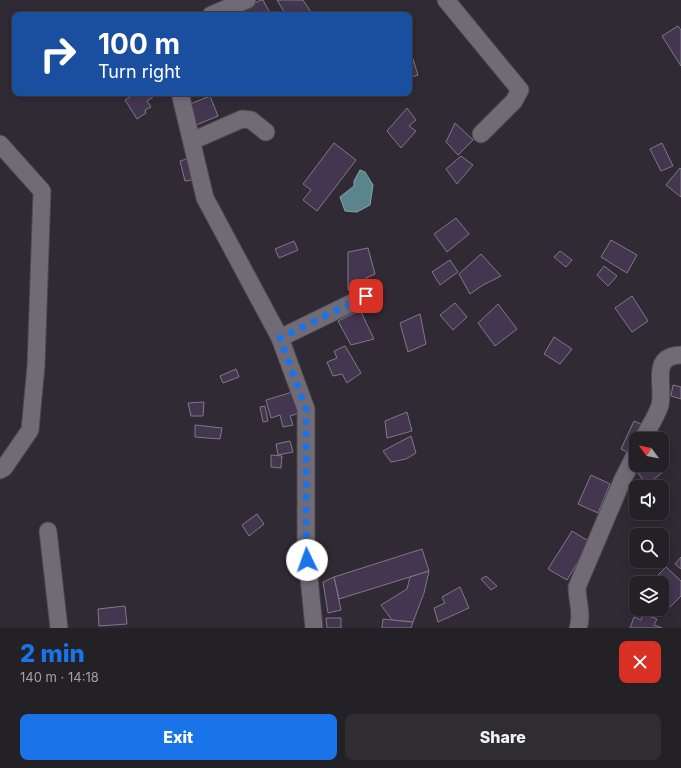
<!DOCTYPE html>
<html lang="en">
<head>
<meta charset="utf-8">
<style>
	:root { --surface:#232026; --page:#2f2d32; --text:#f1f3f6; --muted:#a3a3a7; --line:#403e43; --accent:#1a73e8 }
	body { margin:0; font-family:Inter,sans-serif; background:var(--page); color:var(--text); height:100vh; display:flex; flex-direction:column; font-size:15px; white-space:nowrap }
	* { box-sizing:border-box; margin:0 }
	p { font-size:13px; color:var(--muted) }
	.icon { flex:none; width:22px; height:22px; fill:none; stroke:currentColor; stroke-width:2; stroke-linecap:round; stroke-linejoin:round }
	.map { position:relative; height:628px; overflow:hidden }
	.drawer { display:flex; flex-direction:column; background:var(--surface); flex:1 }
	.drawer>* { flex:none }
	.top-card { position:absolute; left:12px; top:12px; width:400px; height:84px; border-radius:8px; box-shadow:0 2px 10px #0003,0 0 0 1px var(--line); background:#1a4fa0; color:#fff; overflow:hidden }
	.needle { width:26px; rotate:302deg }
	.controls { position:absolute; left:629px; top:432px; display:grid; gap:8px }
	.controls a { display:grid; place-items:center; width:40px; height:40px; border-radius:8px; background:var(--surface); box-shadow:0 2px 10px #0003,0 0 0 1px var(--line); font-size:20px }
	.pin { position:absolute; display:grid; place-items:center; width:34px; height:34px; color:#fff; margin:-17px; border-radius:8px; box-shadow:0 2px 6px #0006 }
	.me { position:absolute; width:44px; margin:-22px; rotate:357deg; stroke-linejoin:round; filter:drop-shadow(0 0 3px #0008) }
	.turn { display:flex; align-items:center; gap:14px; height:84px; padding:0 20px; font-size:18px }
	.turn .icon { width:52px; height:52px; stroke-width:2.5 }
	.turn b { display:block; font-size:28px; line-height:34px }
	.round { display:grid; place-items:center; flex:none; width:42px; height:42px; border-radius:8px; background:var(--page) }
	.overview { display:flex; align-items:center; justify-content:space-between; height:68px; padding:0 20px }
	h1 { font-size:24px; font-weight:800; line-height:30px; color:var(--accent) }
	.cta { display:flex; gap:8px; margin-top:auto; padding:8px 20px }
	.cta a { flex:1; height:46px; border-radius:8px; background:var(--accent); color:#fff; font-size:16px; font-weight:800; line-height:46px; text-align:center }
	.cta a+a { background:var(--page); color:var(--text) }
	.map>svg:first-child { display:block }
</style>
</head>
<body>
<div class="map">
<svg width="681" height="628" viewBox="0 0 681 628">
	<rect width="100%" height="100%" fill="#2f2a33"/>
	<path fill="#5a858c" stroke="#88a4ab" d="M 360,170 L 365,172 L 373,185 L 370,205 L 357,212 L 345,211 L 340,197 L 354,186 L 354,181 Z"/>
	<g fill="#443550" stroke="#7f7a84">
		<path d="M 261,0 L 263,0 L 271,15 L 232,15 Z"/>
		<path d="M 277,0 L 303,0 L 311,12 L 307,15 L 286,15 Z"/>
		<path d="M 678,26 L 681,30 L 681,66 L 662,36 Z"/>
		<path d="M 413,59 L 418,75 L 409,78 L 409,60 Z"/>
		<path d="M 136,93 L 150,93 L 153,97 L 147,101 L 151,107 L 145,110 L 146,113 L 137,119 L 125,100 Z"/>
		<path d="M 210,96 L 218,116 L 196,125 L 188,105 Z"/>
		<path d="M 407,108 L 416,120 L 409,126 L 416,131 L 401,148 L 387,131 Z"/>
		<path d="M 455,123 L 473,140 L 458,155 L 446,142 Z"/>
		<path d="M 334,143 L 356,160 L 317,211 L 303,200 L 311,190 L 303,184 Z"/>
		<path d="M 662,143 L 673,166 L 661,171 L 650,149 Z"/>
		<path d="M 461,156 L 473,165 L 457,184 L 446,169 Z"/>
		<path d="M 190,158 L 198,179 L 185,181 L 180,161 Z"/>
		<path d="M 680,168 L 681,169 L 681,197 L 666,185 Z"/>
		<path d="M 456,218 L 469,234 L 447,252 L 434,234 Z"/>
		<path d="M 611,240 L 637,255 L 627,273 L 601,257 Z"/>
		<path d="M 294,241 L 298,250 L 279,258 L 275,249 Z"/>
		<path d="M 368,248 L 375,274 L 366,278 L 368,286 L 348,290 L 348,252 Z"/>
		<path d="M 560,251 L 572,260 L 566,267 L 554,257 Z"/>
		<path d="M 481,254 L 501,276 L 483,285 L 470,294 L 459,274 Z"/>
		<path d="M 450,260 L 458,272 L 440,285 L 432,272 Z"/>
		<path d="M 604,266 L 617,276 L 608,286 L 597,275 Z"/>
		<path d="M 632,296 L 648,321 L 632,332 L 615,308 Z"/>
		<path d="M 455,303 L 467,317 L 453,330 L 440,315 Z"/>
		<path d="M 498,304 L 517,329 L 495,346 L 478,323 Z"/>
		<path d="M 360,310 L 374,339 L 351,345 L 338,321 Z"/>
		<path d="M 420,314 L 426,344 L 408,352 L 400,323 Z"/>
		<path d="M 554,337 L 572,349 L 560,364 L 544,354 Z"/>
		<path d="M 345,346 L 361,373 L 347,383 L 342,374 L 333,376 L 327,362 L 337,358 L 334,351 Z"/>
		<path d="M 236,369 L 239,377 L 223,383 L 220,376 Z"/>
		<path d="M 673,385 L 681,387 L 681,399 L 671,396 Z"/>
		<path d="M 296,391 L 302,412 L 290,416 L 293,425 L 283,427 L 280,415 L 271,418 L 266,400 Z"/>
		<path d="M 204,402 L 203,416 L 191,416 L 188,403 Z"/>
		<path d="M 265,406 L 268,421 L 263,422 L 260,407 Z"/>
		<path d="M 407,412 L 412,431 L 387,438 L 385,421 Z"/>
		<path d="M 634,421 L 646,426 L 636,439 L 636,448 L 633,455 L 621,449 Z"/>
		<path d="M 195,425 L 222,428 L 220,439 L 195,437 Z"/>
		<path d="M 411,436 L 416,453 L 406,459 L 391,462 L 383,451 Z"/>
		<path d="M 290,441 L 293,452 L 278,455 L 276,444 Z"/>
		<path d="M 271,455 L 282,456 L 281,468 L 271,467 Z"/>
		<path d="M 662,459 L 669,467 L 647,485 L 635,469 L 640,465 L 662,465 Z"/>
		<path d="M 591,475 L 610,484 L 598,513 L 578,504 Z"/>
		<path d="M 257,514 L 264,524 L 249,536 L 242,525 Z"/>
		<path d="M 572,531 L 590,542 L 567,580 L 548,569 Z"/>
		<path d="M 422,549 L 429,571 L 339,599 L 334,577 Z"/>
		<path d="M 681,557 L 681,569 L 675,564 Z"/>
		<path d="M 666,567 L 681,581 L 681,596 L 669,608 L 662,602 L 662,583 L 650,583 Z"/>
		<path d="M 429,571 L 424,593 L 413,622 L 392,620 L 381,605 L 407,589 L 410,577 Z"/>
		<path d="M 486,576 L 497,586 L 491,590 L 481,579 Z"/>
		<path d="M 334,577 L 341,610 L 328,613 L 323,582 Z"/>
		<path d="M 460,587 L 469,608 L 438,622 L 434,608 L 445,603 L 442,597 Z"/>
		<path d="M 125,606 L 127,624 L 99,626 L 98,609 Z"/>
		<path d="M 643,614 L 657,619 L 654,625 L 662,628 L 630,628 L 634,617 L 641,620 Z"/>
		<path d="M 326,618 L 341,618 L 341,628 L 327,628 Z"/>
		<path d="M 383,619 L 392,620 L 413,622 L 411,628 L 382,628 Z"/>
	</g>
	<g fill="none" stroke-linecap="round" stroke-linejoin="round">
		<defs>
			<g id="minor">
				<path d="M 446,0 L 520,90 L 514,101 L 481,134"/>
				<path d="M 211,15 L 247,0"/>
				<path d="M 180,93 L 205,198 L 280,338 L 306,409 L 306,547 L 314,628"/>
				<path d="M 192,141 L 242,119 L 251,120 L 266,132"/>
				<path d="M 0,144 L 42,191 L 36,366 L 30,430 L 4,468 L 0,470"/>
				<path d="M 280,338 L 366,296"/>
				<path d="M 643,439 C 648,428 657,416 660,405 C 665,385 649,356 681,355"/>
				<path d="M 48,531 L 59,628"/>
				<path d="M 578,628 C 583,615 577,601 577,587 L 622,481 L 636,453"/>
			</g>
		</defs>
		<use href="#minor" stroke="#4c484e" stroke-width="19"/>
		<use href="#minor" stroke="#706b75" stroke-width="17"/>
	</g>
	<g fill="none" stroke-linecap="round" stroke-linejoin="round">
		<path stroke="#1a73e8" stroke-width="7" stroke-dasharray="0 12.6" d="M 307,560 L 306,547 L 306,409 L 280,338 L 366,296"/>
	</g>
</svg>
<div class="controls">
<a><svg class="needle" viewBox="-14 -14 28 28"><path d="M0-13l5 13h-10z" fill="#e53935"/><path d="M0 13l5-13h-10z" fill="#a3a3a7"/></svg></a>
<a><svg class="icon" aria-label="sound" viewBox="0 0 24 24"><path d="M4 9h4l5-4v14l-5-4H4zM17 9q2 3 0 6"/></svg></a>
<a><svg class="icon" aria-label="search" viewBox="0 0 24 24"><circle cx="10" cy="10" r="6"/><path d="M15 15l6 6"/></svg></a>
<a><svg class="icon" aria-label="layers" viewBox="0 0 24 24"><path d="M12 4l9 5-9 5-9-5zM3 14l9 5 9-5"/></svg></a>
</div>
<div class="pin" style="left:366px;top:296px;background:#d93025"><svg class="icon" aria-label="arrive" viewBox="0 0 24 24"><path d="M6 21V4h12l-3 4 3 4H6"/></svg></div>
<svg class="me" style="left:307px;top:560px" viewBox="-20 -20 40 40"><circle r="19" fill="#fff"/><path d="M0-13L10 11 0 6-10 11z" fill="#1a73e8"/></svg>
<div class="top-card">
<div class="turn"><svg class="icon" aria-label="right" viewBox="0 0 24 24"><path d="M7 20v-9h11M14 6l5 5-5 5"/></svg><div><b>100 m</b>Turn right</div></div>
</div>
</div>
<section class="drawer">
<div class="overview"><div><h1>2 min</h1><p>140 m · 14:18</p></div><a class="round" style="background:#d93025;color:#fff"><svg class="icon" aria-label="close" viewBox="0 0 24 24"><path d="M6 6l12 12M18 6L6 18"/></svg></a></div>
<div class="cta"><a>Exit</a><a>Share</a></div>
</section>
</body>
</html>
